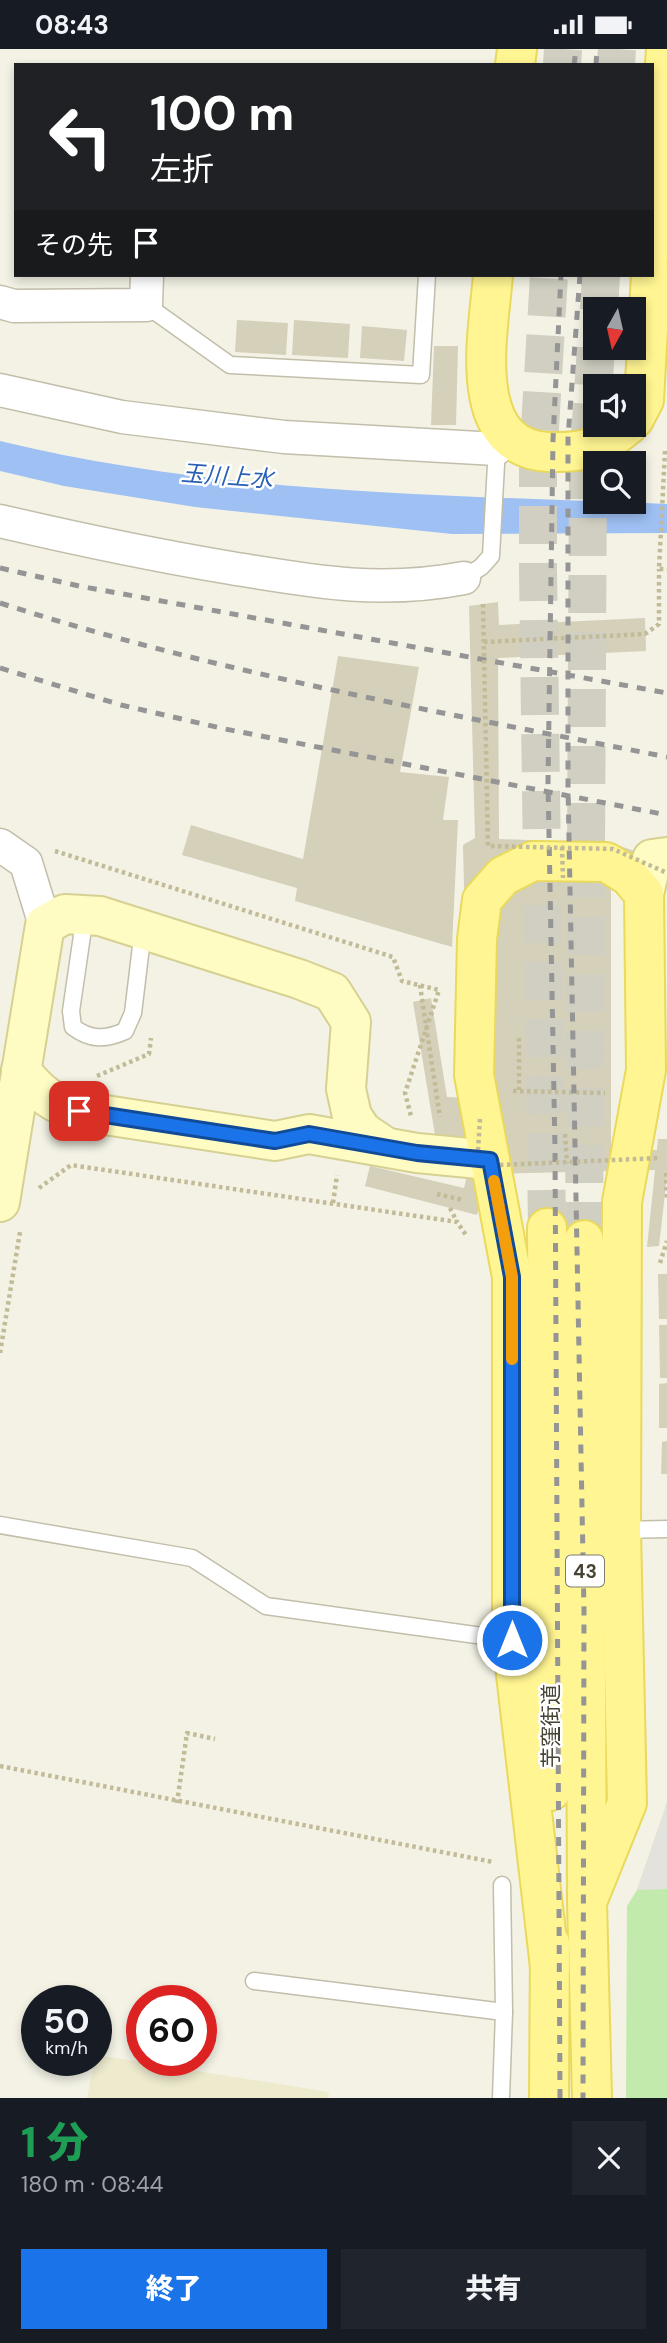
<!DOCTYPE html>
<html lang="ja">
<head>
<meta charset="utf-8">
<style>
	:root { --surface:#171b24; --page:#20242c; --text:#f1f3f6; --muted:#9ea1a6; --accent:#1a73e8 }
	body { margin:0; font-family:"DM Sans","Noto Sans JP",sans-serif; background:var(--page); color:var(--text); height:100vh; display:flex; flex-direction:column; font-size:26px; white-space:nowrap }
	* { box-sizing:border-box; margin:0 }
	p { font-size:23px; color:var(--muted) }
	.icon { flex:none; width:38px; height:38px; fill:none; stroke:currentColor; stroke-width:2; stroke-linecap:round; stroke-linejoin:round }
	.map { position:relative; height:2049px; overflow:hidden }
	.drawer { display:flex; flex-direction:column; background:var(--surface); flex:1 }
	.drawer>* { flex:none }
	.guide { position:absolute; left:14px; top:14px; width:640px; height:214px; border-radius:0px; box-shadow:0 4px 10px #0003; background:#202124; color:#fff; overflow:hidden }
	.needle { width:46px; rotate:188deg }
	.controls { position:absolute; left:583px; top:248px; display:grid; gap:14px }
	.controls a { display:grid; place-items:center; width:63px; height:63px; border-radius:0px; background:var(--surface); box-shadow:0 4px 10px #0003; font-size:35px }
	.speed { position:absolute; left:21px; top:1936px; display:flex; gap:14px; font-size:35px; font-weight:700; text-align:center }
	.speed>* { display:grid; place-content:center; width:91px; height:91px; border-radius:50%; background:var(--surface); box-shadow:0 4px 10px #0003; line-height:1 }
	.speed small { font-size:18px; font-weight:400 }
	.speed .limit { border:10px solid #d22; background:#fff; color:#111 }
	.pin { position:absolute; display:grid; place-items:center; width:60px; height:60px; color:#fff; margin:-30px; border-radius:14px; box-shadow:0 4px 10px #0006 }
	.me { position:absolute; width:77px; margin:-38px; rotate:0deg; stroke-linejoin:round; filter:drop-shadow(0 0 5px #0008) }
	.turn { display:flex; align-items:center; gap:24px; height:147px; padding:0 21px; font-size:32px }
	.turn .icon { width:91px; height:91px; stroke-width:2.5 }
	.turn b { display:block; font-size:49px; line-height:60px }
	.then { display:flex; align-items:center; height:66px; padding:0 21px; background:#0003; gap:14px; font-size:26px }
	.round { display:grid; place-items:center; flex:none; width:74px; height:74px; border-radius:0px; background:var(--page) }
	.head { display:flex; align-items:center; justify-content:space-between; height:119px; padding:0 21px }
	h1 { font-size:42px; font-weight:800; line-height:52px; color:#1e9e55 }
	.button { display:flex; gap:14px; margin-top:auto; padding:14px 21px }
	.button a { flex:1; height:80px; border-radius:0px; background:var(--accent); color:#fff; font-size:28px; font-weight:800; line-height:80px; text-align:center }
	.button a+a { background:var(--page); color:var(--text) }
	.status { display:flex; justify-content:space-between; align-items:center; height:49px; padding:0 35px; background:var(--surface); direction:ltr }
	.status svg { height:19px; fill:currentColor }
	.map>svg:first-child { display:block }
</style>
</head>
<body>
<div class="status"><b>08:43</b><svg viewBox="0 0 49 12"><path d="M0 12V9h3v3zM5 12V6h3v6zM10 12V3h3v9zM15 12V0h3v12zM26 1h20v11H26zM47 4h2v5h-2z"/></svg></div>
<div class="map">
<svg width="667" height="2049" viewBox="0 0 667 2049">
	<rect width="100%" height="100%" fill="#f3f2e5"/>
	<path fill="#edeace" d="M 96,2006 L 329,2043 L 328,2049 L 87,2049 Z"/>
	<path fill="#c2eaac" d="M 667,1754 L 667,2049 L 626,2049 L 627,1857 L 637,1841 Z"/>
	<path fill="#e4e2dd" d="M 667,1754 L 667,1840 L 637,1841 Z"/>
	<path fill="#9ec0f3" d="M 0,392 C 217,445 446,446 667,455 L 667,484 L 452,485 L 195,458 L 64,437 L 0,422 Z"/>
	<g fill="#d5d0ba">
		<path d="M 237,271 L 288,274 L 286,306 L 235,303 Z"/>
		<path d="M 294,271 L 350,275 L 348,309 L 292,306 Z"/>
		<path d="M 362,277 L 407,281 L 404,312 L 360,309 Z"/>
		<path d="M 434,297 L 458,297 L 456,376 L 431,376 Z"/>
		<path d="M 498,553 L 499,576 L 645,569 L 646,602 L 498,609 L 499,790 L 611,794 L 667,813 L 667,837 L 611,814 L 611,1102 L 657,1101 L 658,1090 L 667,1090 L 667,1127 L 659,1197 L 647,1198 L 655,1121 L 486,1125 L 477,1166 L 365,1137 L 370,1117 L 464,1139 L 468,1123 L 468,1088 L 435,1086 L 413,953 L 431,949 L 447,1048 L 469,1049 L 463,796 L 475,789 L 469,557 Z"/>
		<path d="M 338,607 L 419,618 L 400,723 L 449,728 L 443,771 L 458,771 L 452,898 L 295,852 L 297,839 L 182,806 L 191,776 L 303,810 Z"/>
		<path d="M 658,1225 L 667,1225 L 667,1270 L 659,1270 Z"/>
		<path d="M 659,1276 L 667,1276 L 667,1329 L 660,1329 Z"/>
		<path d="M 667,1334 L 667,1379 L 659,1379 L 659,1335 Z"/>
		<path d="M 667,1392 L 667,1425 L 661,1425 L 662,1393 Z"/>
	</g>
	<g fill="none" stroke-linecap="round" stroke-linejoin="round">
		<g stroke="#d0cfc2" stroke-width="38" stroke-dasharray="38 19" stroke-linecap="butt">
			<path d="M 562,16 L 563,0"/>
			<path d="M 616,16 L 617,0"/>
			<path d="M 599,261 L 601,226"/>
			<path d="M 547,1179 L 538,521 L 538,413 L 549,226"/>
			<path d="M 584,1191 L 588,415 L 596,299"/>
		</g>
		<defs>
			<g id="lane">
				<path d="M 146,256 L 230,316 L 421,326 L 427,226"/>
				<path d="M 464,529 L 481,518 L 491,507 L 497,397"/>
				<path d="M 85,866 L 71,962 L 73,978 C 90,991 105,991 125,982 L 133,964 L 143,881"/>
				<path d="M 0,1476 L 192,1509 L 266,1557 L 512,1591"/>
				<path d="M 621,1481 L 667,1480"/>
				<path d="M 254,1932 L 504,1963"/>
				<path d="M 501,2049 L 504,1963 L 502,1836"/>
			</g>
			<g id="street">
				<path d="M 0,253 L 14,257 L 146,256 L 147,226"/>
				<path d="M 0,341 L 122,368 L 284,388 L 496,400"/>
				<path d="M 0,472 C 77,490 153,506 231,519 C 315,533 380,545 464,529"/>
				<path d="M 0,796 L 26,814 L 45,876"/>
			</g>
			<g id="secondary">
				<path d="M 644,845 L 652,810 L 667,808"/>
				<path d="M 21,1021 C 35,1041 55,1057 79,1062 L 275,1092 L 309,1085 L 417,1104 L 490,1111"/>
				<path d="M 0,1153 L 45,876 L 65,865 L 100,867 L 299,930 L 332,943 L 351,973 L 346,1040 L 352,1067 L 362,1082 L 384,1097"/>
			</g>
			<g id="primary">
				<path d="M 515,16 L 517,0"/>
				<path d="M 653,201 L 666,0"/>
				<path d="M 493,226 C 489,281 463,399 549,403 C 584,404 601,399 628,376"/>
				<path d="M 634,370 L 644,351 L 651,226"/>
				<path d="M 547,1179 L 551,1742"/>
				<path d="M 584,1191 L 587,1853 L 592,2049"/>
				<path d="M 550,1918 L 512,1591 L 512,1228 L 474,1026 L 477,890 L 482,851 L 503,827 L 533,812 L 606,813 L 629,827 L 644,845 L 646,1021 L 622,1153 L 621,1481 L 627,1754 L 587,1853"/>
				<path d="M 549,2049 L 550,1894"/>
			</g>
		</defs>
		<use href="#lane" stroke="#c2beaa" stroke-width="19"/>
		<use href="#street" stroke="#c2beaa" stroke-width="35"/>
		<use href="#secondary" stroke="#d6d192" stroke-width="42"/>
		<use href="#primary" stroke="#e9d95d" stroke-width="42"/>
		<g stroke="#c2bb98" stroke-width="4.5" stroke-dasharray="3.5 3.5" stroke-linecap="butt">
			<path d="M 665,402 L 659,520 L 667,520"/>
			<path d="M 484,593 L 645,585 L 659,575 L 659,520"/>
			<path d="M 55,802 L 393,908 L 402,932 L 439,941 L 405,1044 L 411,1067"/>
			<path d="M 420,936 L 422,950"/>
			<path d="M 519,989 L 519,1041"/>
			<path d="M 97,1027 L 149,1005 L 151,989"/>
			<path d="M 513,1042 L 605,1044"/>
			<path d="M 565,1085 L 567,1114"/>
			<path d="M 666,1124 L 667,1152"/>
			<path d="M 39,1139 L 71,1116 L 457,1173 L 466,1186"/>
			<path d="M 437,1145 L 463,1151"/>
			<path d="M 333,1154 L 337,1126"/>
			<path d="M 450,1159 L 457,1173"/>
			<path d="M 660,1214 L 667,1192"/>
			<path d="M 0,1304 L 20,1183"/>
			<path d="M 0,1717 L 493,1813"/>
			<path d="M 177,1754 L 187,1684 L 215,1690"/>
		</g>
		<use href="#lane" stroke="#fff" stroke-width="16"/>
		<use href="#street" stroke="#fff" stroke-width="32"/>
		<use href="#secondary" stroke="#fffcc3" stroke-width="38"/>
		<use href="#primary" stroke="#fff592" stroke-width="38"/>
		<g stroke="#959595" stroke-width="5" stroke-dasharray="9 9" stroke-linecap="butt">
			<path d="M 574,16 L 576,0"/>
			<path d="M 596,16 L 597,0"/>
			<path d="M 580,226 L 568,389 L 568,737 L 584,1561 L 583,2049"/>
			<path d="M 0,519 L 79,537 L 667,644"/>
			<path d="M 0,554 C 217,624 444,664 667,708"/>
			<path d="M 0,619 L 121,656 L 225,680 L 667,766"/>
			<path d="M 560,2049 L 555,1100 L 548,733 L 553,391 L 561,226"/>
		</g>
		<g stroke="#c2bb98" stroke-width="4.5" stroke-dasharray="3.5 3.5" stroke-linecap="butt">
			<path d="M 483,555 L 488,797 L 613,800 L 667,824"/>
			<path d="M 562,798 L 563,829"/>
			<path d="M 422,950 L 440,1068"/>
			<path d="M 480,1070 L 477,1117 L 660,1109"/>
		</g>
	</g>
	<g fill="none" stroke-linecap="round" stroke-linejoin="round">
		<defs>
			<path id="route" d="M 79,1062 L 275,1092 L 309,1085 L 417,1104 L 490,1111 L 512,1228 L 512,1591"/>
		</defs>
		<use href="#route" stroke="#114b97" stroke-width="18"/>
		<use href="#route" stroke="#1a73e8" stroke-width="12"/>
		<path stroke="#f59e0b" stroke-width="12" d="M 494,1132 L 512,1228 L 512,1310"/>
	</g>
	<g text-anchor="middle" dominant-baseline="central" stroke-width="5" stroke-linejoin="round" paint-order="stroke">
		<rect fill="#fff" stroke="#7e7b71" stroke-width="2" x="566" y="1506.5" width="38" height="31" rx="5"/>
		<g font-size="19" font-weight="bold" fill="#464234">
			<text x="585" y="1522">43</text>
		</g>
		<g font-size="21" fill="#464234" stroke="#fff">
			<text transform="translate(551 1677) rotate(-90)">芋窪街道</text>
		</g>
		<g font-size="23" font-style="italic" fill="#2960b6" stroke="#fff">
			<text transform="translate(227 427) rotate(4)">玉川上水</text>
		</g>
	</g>
</svg>
<div class="controls">
<a><svg class="needle" viewBox="-14 -14 28 28"><path d="M0-13l5 13h-10z" fill="#e53935"/><path d="M0 13l5-13h-10z" fill="#9ea1a6"/></svg></a>
<a><svg class="icon" aria-label="sound" viewBox="0 0 24 24"><path d="M4 9h4l5-4v14l-5-4H4zM17 9q2 3 0 6"/></svg></a>
<a><svg class="icon" aria-label="search" viewBox="0 0 24 24"><circle cx="10" cy="10" r="6"/><path d="M15 15l6 6"/></svg></a>
</div>
<div class="speed"><div>50<small>km/h</small></div><div class="limit">60</div></div>
<div class="pin" style="left:79px;top:1062px;background:#d93025"><svg class="icon" aria-label="arrive" viewBox="0 0 24 24"><path d="M6 21V4h12l-3 4 3 4H6"/></svg></div>
<svg class="me" style="left:512px;top:1591px" viewBox="-20 -20 40 40"><circle r="17" fill="#1a73e8" stroke="#fff" stroke-width="3"/><path d="M0-11L8 9 0 5-8 9z" fill="#fff"/></svg>
<div class="guide">
<div class="turn"><svg class="icon" aria-label="left" viewBox="0 0 24 24"><path d="M17 20v-9H6M10 6l-5 5 5 5"/></svg><div><b>100 m</b>左折</div></div>
<div class="then">その先<svg class="icon" aria-label="arrive" viewBox="0 0 24 24"><path d="M6 21V4h12l-3 4 3 4H6"/></svg></div>
</div>
</div>
<section class="drawer">
<div class="head"><div><h1>1 分</h1><p>180 m · 08:44</p></div><a class="round"><svg class="icon" aria-label="close" viewBox="0 0 24 24"><path d="M6 6l12 12M18 6L6 18"/></svg></a></div>
<div class="button"><a>終了</a><a>共有</a></div>
</section>
</body>
</html>
